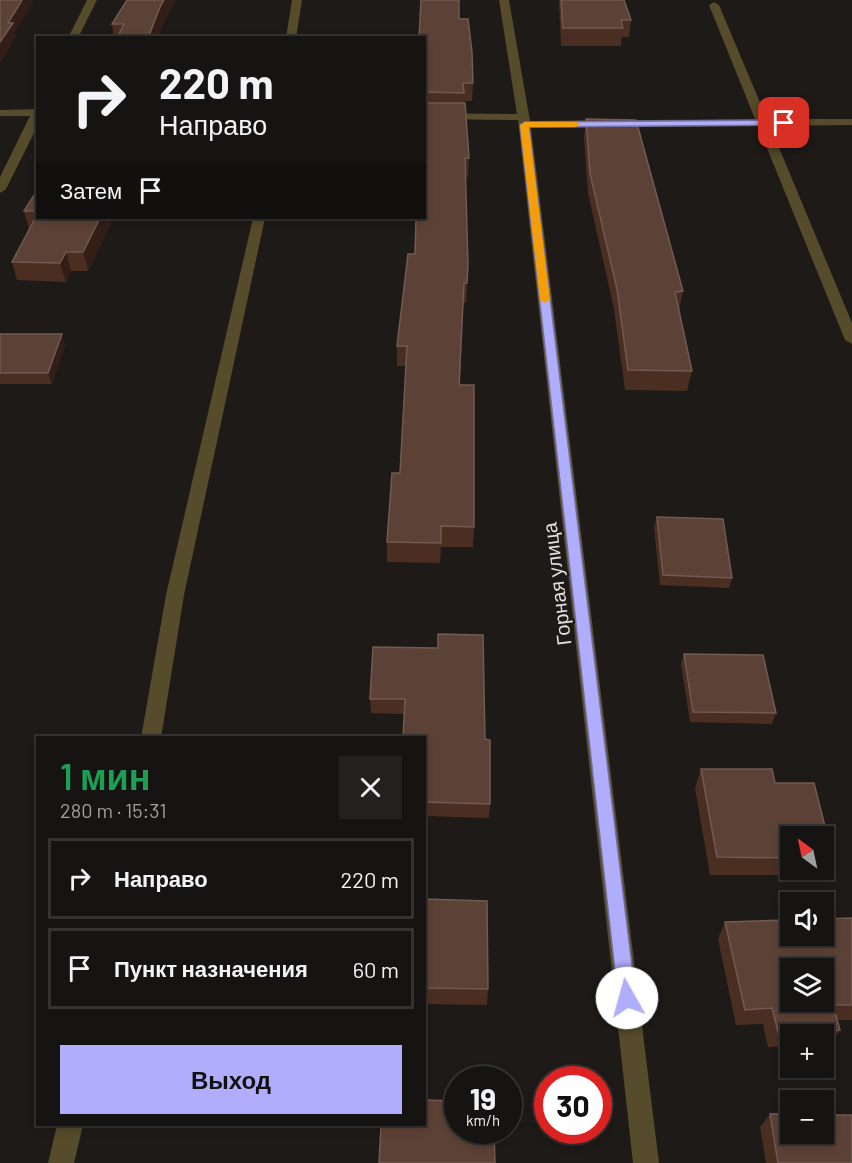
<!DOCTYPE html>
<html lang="ru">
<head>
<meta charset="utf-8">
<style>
	:root { --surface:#161412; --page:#232120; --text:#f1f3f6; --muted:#9e9e9f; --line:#353332; --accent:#b0aefa }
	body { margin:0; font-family:Barlow,sans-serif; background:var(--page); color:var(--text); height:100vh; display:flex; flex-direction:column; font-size:22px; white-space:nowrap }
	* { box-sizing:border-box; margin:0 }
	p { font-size:20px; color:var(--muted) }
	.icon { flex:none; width:33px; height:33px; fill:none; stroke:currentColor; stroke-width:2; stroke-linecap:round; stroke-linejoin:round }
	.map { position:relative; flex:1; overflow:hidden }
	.sheet { position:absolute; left:36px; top:736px; width:390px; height:390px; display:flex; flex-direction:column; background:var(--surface); border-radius:0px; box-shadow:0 3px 9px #0003,0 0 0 2px var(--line) }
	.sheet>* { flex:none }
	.top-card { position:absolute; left:36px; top:36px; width:390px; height:183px; border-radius:0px; box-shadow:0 3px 9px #0003,0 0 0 2px var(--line); background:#161412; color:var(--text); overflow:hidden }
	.needle { width:39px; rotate:327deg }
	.tools { position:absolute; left:780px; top:826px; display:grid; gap:12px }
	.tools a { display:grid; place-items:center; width:54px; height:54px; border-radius:0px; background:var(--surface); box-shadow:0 3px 9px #0003,0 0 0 2px var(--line); font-size:30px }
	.speed { position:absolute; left:444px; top:1066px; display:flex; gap:12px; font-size:30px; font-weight:700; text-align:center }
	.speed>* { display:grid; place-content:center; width:78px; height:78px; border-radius:50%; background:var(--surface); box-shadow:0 3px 9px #0003,0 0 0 2px var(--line); line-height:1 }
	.speed small { font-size:15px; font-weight:400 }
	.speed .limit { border:9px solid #d22; background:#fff; color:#111 }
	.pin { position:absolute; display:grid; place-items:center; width:51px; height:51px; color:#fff; margin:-26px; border-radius:12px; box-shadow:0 3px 9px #0006 }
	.me { position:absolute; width:66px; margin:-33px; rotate:353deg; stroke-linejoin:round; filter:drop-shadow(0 0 4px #0008) }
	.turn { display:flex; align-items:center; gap:21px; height:126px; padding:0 24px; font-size:27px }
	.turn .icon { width:78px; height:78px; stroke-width:2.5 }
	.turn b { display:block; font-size:42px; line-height:51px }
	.then { display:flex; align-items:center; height:57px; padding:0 24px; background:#0003; gap:12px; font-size:22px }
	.round { display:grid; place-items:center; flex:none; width:63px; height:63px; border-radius:0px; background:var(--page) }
	.summary { display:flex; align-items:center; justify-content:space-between; height:102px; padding:0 24px }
	h1 { font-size:36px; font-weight:600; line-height:45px; color:#1e9e55 }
	.primary-button { display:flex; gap:12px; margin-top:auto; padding:12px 24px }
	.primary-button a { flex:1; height:69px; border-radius:0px; background:var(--accent); color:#111; font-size:24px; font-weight:600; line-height:69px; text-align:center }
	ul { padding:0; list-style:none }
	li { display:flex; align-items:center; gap:18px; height:81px; margin:0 12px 9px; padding:0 12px; border:3px solid var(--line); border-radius:0px }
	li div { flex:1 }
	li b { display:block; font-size:22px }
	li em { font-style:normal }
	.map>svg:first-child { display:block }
</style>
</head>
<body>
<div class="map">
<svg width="852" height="1163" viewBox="0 0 852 1163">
	<rect width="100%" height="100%" fill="#1e1a18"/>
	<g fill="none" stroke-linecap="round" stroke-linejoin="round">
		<g fill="#564b2a" fill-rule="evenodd">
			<path d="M 87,0 L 97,0 L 78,38 L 68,38 Z"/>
			<path d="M 292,0 L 302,0 L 296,38 L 286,38 Z"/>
			<path d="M 499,0 L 509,0 L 530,121 L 755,119 L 709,5 L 714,2 L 719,5 L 767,119 L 852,119 L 852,125 L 770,126 L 852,323 L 852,344 L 845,340 L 758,126 L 531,128 L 659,1163 L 633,1163 L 518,120 L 424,119 L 424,113 L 517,114 Z"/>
			<path d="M 38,109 L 38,125 L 6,189 L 0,193 L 0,177 L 30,116 L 0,116 L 0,110 Z"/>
			<path d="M 253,218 L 265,218 L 184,595 L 161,738 L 141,738 L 166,595 Z"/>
			<path d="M 57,1125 L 83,1125 L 74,1163 L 48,1163 Z"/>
		</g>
	</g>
	<g fill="#4b2e22" fill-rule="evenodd">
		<path d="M 127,0 L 176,0 L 163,23 L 158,38 L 114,38 L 112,24 Z"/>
		<path d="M 559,0 L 624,0 L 631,20 L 629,37 L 622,37 L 621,46 L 561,46 Z"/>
		<path d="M 459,19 L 473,83 L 472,101 L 464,101 L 469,158 L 468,177 L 465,177 L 468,264 L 466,303 L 463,303 L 460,385 L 474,527 L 473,547 L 441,547 L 440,563 L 387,562 L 387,542 L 400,473 L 406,366 L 397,366 L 397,346 L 415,254 L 424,218 L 424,38 Z"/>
		<path d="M 586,119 L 683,291 L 679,310 L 692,371 L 687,391 L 625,390 L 614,309 L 588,193 L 584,137 Z"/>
		<path d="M 38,189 L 38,218 L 113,218 L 88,271 L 71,271 L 66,282 L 17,280 L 12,262 L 29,229 L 24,211 Z"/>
		<path d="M 0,334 L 65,345 L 52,384 L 0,384 Z"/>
		<path d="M 657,517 L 732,578 L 729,588 L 660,585 L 654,527 Z"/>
		<path d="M 373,647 L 485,739 L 490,804 L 489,818 L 424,816 L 424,738 L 404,714 L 371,713 L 370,699 Z"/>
		<path d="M 684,654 L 776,713 L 772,724 L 690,722 L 681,664 Z"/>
		<path d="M 701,769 L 772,769 L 775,783 L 814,783 L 833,858 L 823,875 L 710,875 L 695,788 ZM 790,837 L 824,837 L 824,870 L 790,870 Z"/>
		<path d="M 424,899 L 488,989 L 487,1005 L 424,1004 Z"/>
		<path d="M 852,918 L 852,1020 L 837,1020 L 840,1030 L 829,1045 L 824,1045 L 824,1035 L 790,1035 L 790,1046 L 768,1047 L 763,1024 L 736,1025 L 718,939 L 725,922 Z"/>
		<path d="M 770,1114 L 852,1163 L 766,1163 L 760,1127 Z"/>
	</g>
	<g fill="#321e16">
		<path d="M 22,0 L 34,0 L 15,32 L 16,37 L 0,63 L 0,42 L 8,23 Z"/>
		<path d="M 164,0 L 176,0 L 163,23 L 158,38 L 148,38 L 160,7 Z"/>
		<path d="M 100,218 L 113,218 L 88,271 L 83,252 Z"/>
		<path d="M 66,252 L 71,271 L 66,282 L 60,263 Z"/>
		<path d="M 62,334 L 65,345 L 52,384 L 48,373 Z"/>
	</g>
	<g fill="#5c4136" stroke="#715a51" stroke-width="1.5" fill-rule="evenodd">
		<path d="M 0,0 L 22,0 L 8,23 L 13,23 L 0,42 Z"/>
		<path d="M 127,0 L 164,0 L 160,7 L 148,38 L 117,38 L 124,24 L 112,24 Z"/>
		<path d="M 421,0 L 459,0 L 459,19 L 468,19 L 472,52 L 473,83 L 463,83 L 464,93 L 424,92 L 424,38 L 419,38 Z"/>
		<path d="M 561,0 L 624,0 L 631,20 L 621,20 L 623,28 L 563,28 Z"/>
		<path d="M 424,103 L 465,103 L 469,158 L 465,158 L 468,264 L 467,283 L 464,283 L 459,385 L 474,385 L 474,527 L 441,526 L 441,543 L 387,542 L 392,473 L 400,473 L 407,346 L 397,346 L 408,254 L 415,254 L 416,218 L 424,218 Z"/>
		<path d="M 586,119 L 636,120 L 683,291 L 675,292 L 692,371 L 628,370 L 617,289 L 590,174 Z"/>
		<path d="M 38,189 L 38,211 L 24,211 Z"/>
		<path d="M 38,213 L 38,218 L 100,218 L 83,252 L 66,252 L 60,263 L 12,262 Z"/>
		<path d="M 0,334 L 62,334 L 48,373 L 0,373 Z"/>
		<path d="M 657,517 L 723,519 L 732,578 L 663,575 Z"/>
		<path d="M 438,634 L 483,635 L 485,739 L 490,740 L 490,804 L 424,802 L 424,738 L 403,738 L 405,699 L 370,699 L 373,647 L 438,648 Z"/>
		<path d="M 684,654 L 763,655 L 776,713 L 693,712 Z"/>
		<path d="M 701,769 L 772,769 L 775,783 L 814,783 L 833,858 L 824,858 L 824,837 L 790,837 L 790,858 L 717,857 Z"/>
		<path d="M 424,899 L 487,901 L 488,989 L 424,988 Z"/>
		<path d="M 852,918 L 852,1005 L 833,1005 L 840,1030 L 778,1032 L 772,1008 L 745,1010 L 725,922 L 790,920 L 790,936 L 824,936 L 824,919 ZM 790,969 L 824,969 L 824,1002 L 790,1002 Z"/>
		<path d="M 424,1100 L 458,1101 L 458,1131 L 494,1131 L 495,1163 L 379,1163 L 381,1125 L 424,1125 Z"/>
		<path d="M 770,1114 L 790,1114 L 790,1134 L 824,1134 L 824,1115 L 852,1115 L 852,1163 L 778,1163 Z"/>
	</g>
	<path fill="#b0aefa" stroke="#7271a2" stroke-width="1.5" d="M 784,120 L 787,125 L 529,127 L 636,998 L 633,1004 L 627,1007 L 620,1004 L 618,998 L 520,125 L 525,122 Z"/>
	<path fill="#f59e0b" d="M 525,122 L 576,122 L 580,124 L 576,127 L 529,127 L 550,300 L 545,303 L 540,300 L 520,125 Z"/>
	<g text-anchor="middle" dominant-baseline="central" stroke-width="4.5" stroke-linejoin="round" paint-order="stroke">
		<g font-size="20" fill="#e2dfde" stroke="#1e1a18">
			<text transform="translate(556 584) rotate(-97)">Горная улица</text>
		</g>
	</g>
</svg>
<div class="tools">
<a><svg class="needle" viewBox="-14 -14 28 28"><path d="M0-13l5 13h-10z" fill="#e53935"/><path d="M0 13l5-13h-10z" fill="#9e9e9f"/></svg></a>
<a><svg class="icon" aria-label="sound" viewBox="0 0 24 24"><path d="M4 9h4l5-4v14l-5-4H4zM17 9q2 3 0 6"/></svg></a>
<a><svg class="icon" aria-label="layers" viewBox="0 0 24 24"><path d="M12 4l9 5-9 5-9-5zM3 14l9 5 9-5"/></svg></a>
<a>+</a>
<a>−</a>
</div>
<div class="speed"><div>19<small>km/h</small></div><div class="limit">30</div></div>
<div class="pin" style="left:784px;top:123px;background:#d93025"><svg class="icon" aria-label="arrive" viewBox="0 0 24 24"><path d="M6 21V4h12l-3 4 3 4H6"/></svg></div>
<svg class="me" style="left:627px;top:998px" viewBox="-20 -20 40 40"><circle r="19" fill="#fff"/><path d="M0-13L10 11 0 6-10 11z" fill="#b0aefa"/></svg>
<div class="top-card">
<div class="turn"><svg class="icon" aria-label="right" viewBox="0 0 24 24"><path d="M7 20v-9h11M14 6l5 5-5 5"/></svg><div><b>220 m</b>Направо</div></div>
<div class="then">Затем<svg class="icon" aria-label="arrive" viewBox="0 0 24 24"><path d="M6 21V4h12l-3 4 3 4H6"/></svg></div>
</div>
<section class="sheet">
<div class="summary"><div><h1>1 мин</h1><p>280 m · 15:31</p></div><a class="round"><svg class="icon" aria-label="close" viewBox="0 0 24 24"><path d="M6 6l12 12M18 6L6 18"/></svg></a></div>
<ul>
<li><svg class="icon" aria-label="right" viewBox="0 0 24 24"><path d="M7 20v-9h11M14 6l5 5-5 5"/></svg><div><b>Направо</b></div><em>220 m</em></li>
<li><svg class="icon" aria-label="arrive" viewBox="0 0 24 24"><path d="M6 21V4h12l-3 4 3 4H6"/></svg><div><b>Пункт назначения</b></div><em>60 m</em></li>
</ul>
<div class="primary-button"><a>Выход</a></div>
</section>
</div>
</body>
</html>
